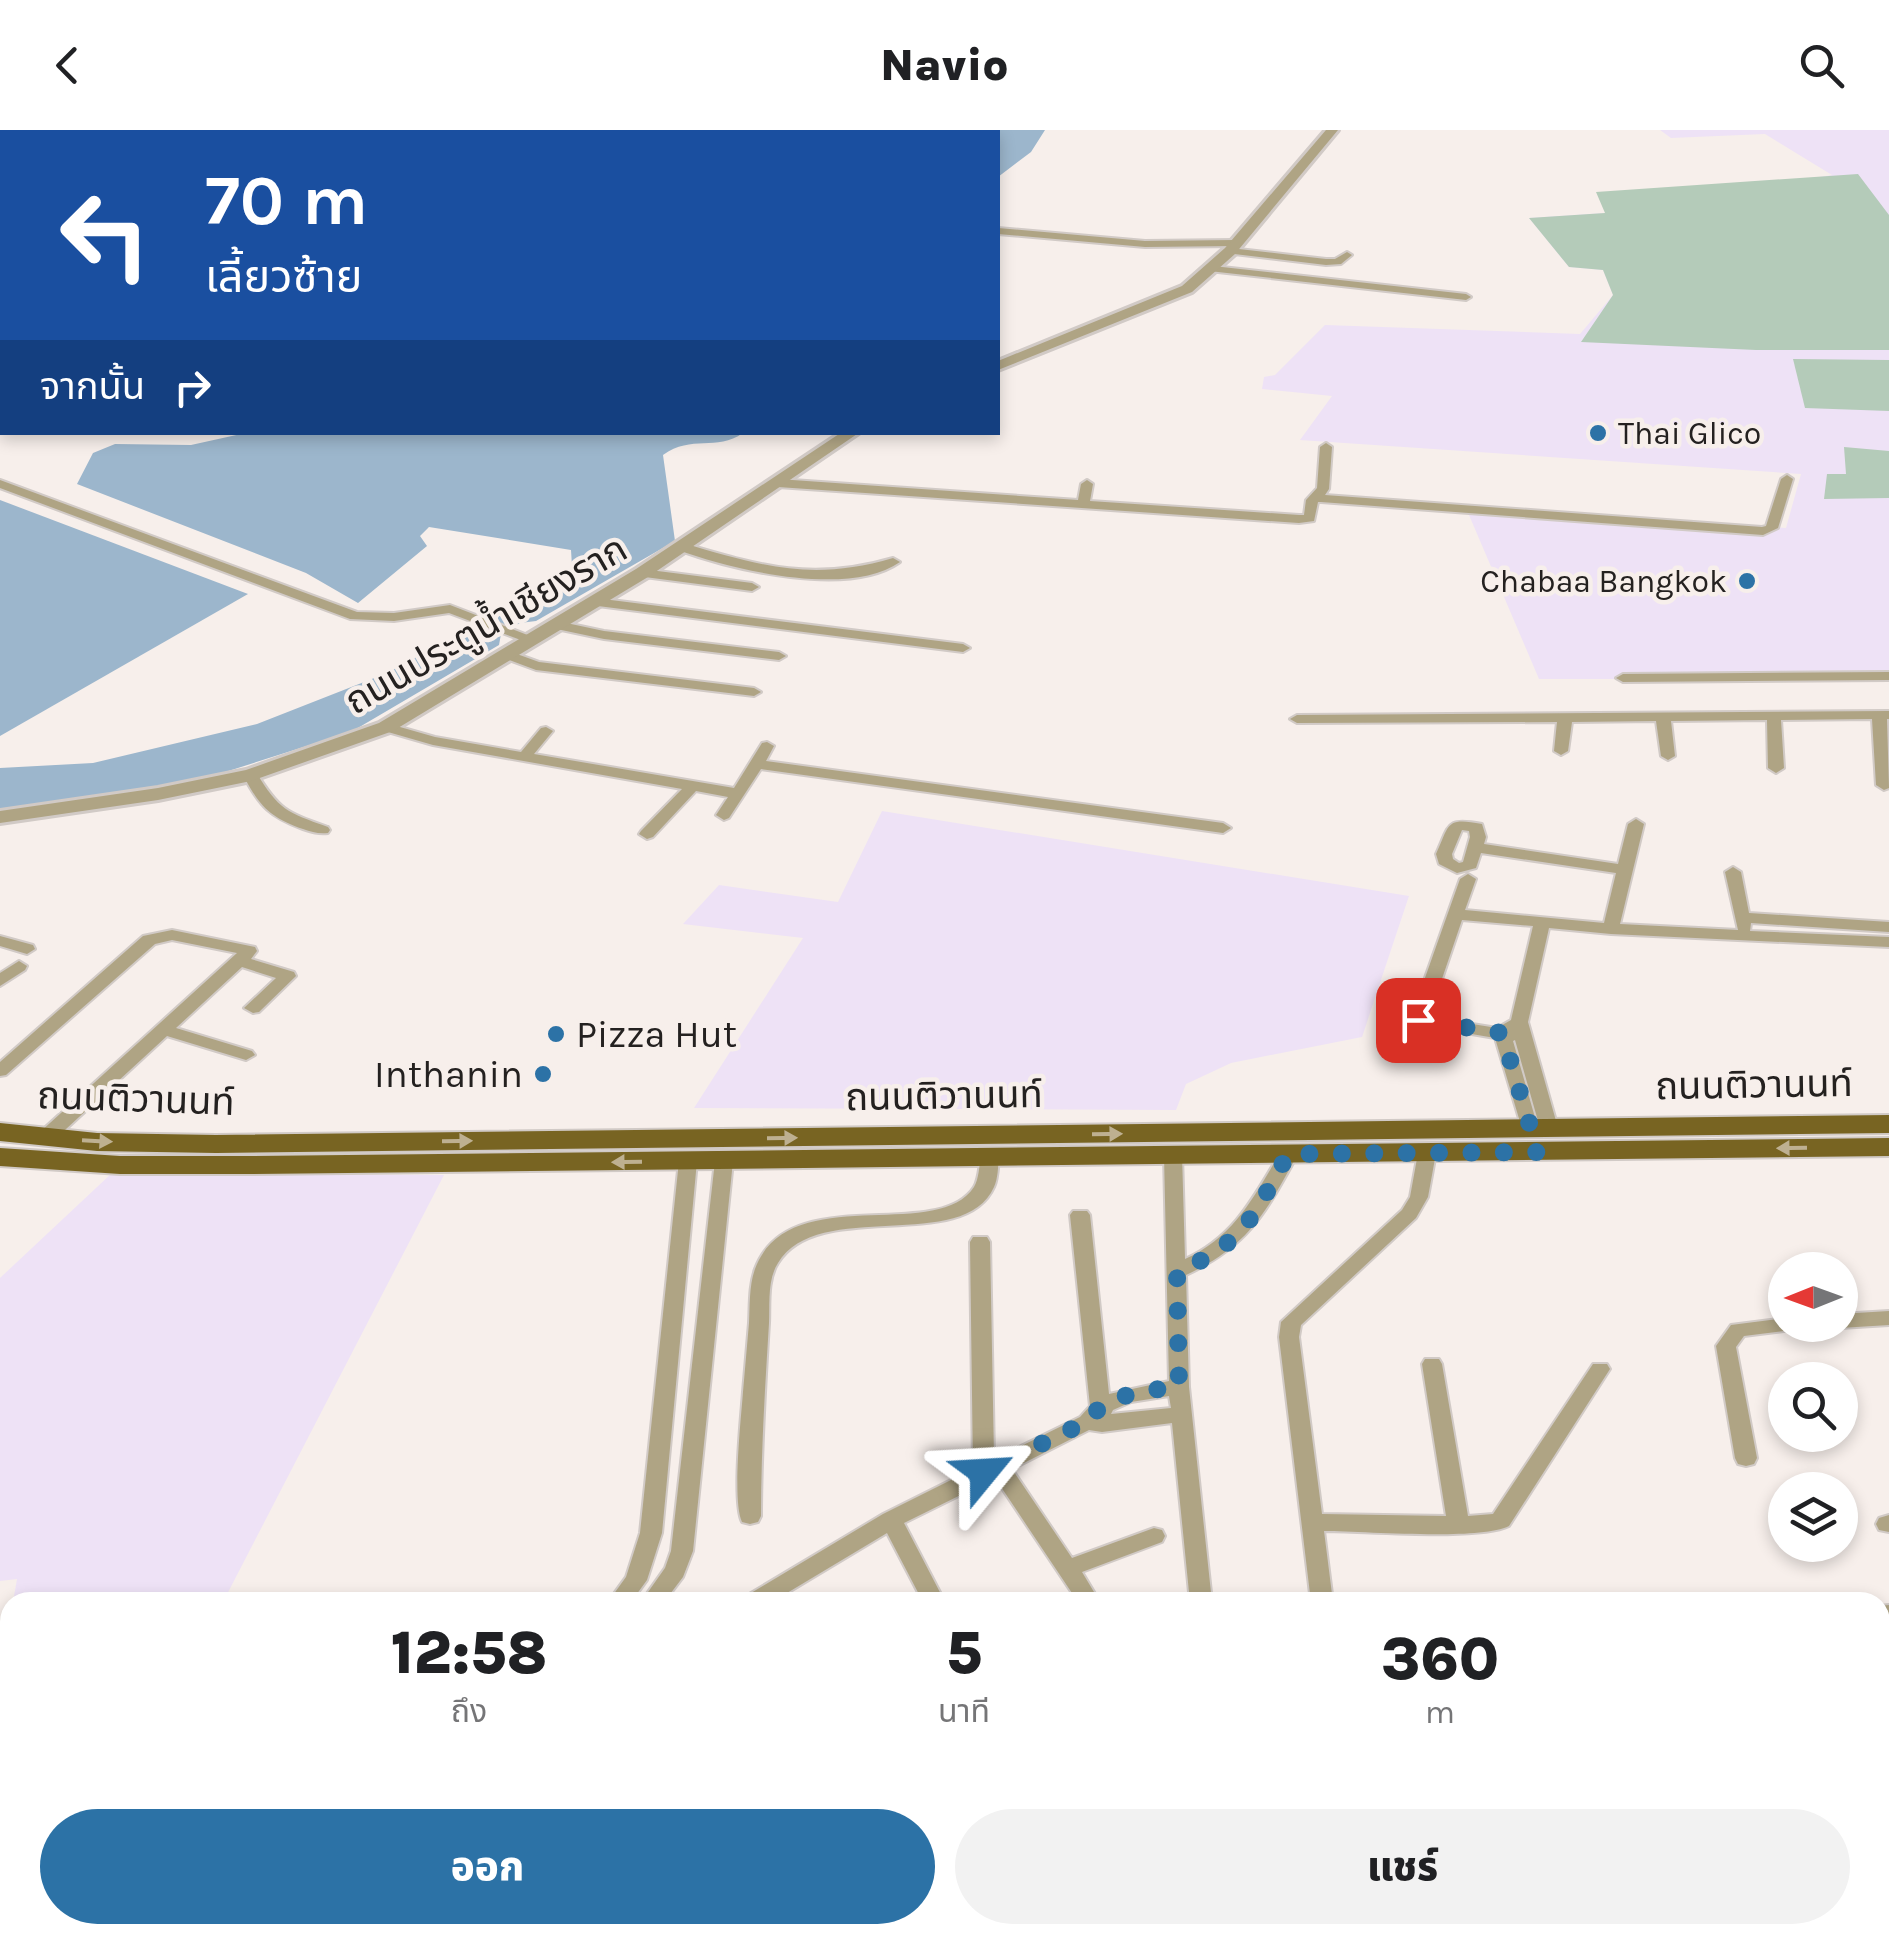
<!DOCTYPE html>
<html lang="th">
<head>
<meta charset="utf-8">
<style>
	:root { --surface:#fff; --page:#f2f2f2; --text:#202124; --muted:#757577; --accent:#2c72a6 }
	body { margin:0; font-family:Karla,"Noto Sans Thai",sans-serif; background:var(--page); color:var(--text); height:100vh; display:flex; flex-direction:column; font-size:38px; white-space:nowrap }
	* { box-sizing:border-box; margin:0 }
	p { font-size:32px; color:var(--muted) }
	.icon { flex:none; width:55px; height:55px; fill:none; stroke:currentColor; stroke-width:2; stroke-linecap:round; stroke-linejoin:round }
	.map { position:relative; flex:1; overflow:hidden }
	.details { position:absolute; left:0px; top:1462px; width:1890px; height:352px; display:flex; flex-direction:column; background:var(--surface); border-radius:30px 30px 0 0; box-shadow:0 5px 15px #0003 }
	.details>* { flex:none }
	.hud { position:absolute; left:0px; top:0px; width:1000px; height:305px; box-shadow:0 5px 15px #0003; background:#1a4fa0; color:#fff; overflow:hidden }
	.needle { width:65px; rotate:269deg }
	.buttons { position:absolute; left:1768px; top:1122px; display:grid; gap:20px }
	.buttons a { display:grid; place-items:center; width:90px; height:90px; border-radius:50%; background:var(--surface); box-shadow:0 5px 15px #0003; font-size:50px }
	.pin { position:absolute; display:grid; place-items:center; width:85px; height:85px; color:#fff; margin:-42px; border-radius:20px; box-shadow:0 5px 15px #0006 }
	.me { position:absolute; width:110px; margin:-55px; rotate:63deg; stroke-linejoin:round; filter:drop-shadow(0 0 8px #0008) }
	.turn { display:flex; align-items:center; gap:35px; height:210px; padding:0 40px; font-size:45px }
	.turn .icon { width:130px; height:130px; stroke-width:2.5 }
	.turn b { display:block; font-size:70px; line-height:85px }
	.then { display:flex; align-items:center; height:95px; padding:0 40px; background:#0003; gap:20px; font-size:38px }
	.eta { display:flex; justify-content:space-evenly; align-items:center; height:170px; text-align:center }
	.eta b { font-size:60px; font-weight:800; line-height:70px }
	.cta { display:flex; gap:20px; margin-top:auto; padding:20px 40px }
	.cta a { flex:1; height:115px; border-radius:60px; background:var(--accent); color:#fff; font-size:40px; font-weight:800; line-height:115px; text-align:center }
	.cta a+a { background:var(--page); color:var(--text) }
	header { display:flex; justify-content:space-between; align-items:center; height:130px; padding:0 40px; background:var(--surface); font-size:45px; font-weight:800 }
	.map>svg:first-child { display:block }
</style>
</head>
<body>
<header><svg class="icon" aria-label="back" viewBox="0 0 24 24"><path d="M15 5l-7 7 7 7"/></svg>Navio<svg class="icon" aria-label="search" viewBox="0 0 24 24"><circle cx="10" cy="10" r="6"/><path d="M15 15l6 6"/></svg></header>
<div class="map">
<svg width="1889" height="1814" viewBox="0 0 1889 1814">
	<rect width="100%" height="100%" fill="#f7efeb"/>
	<g fill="#eee2f6">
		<path d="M 1660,0 L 1889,0 L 1889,549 L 1539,549 L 1466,378 L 1786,398 L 1801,344 L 1300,310 L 1332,266 L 1262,259 L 1264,247 L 1275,245 L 1325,195 L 1580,204 L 1613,165 L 1603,140 L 1569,137 L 1529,88 L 1605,83 L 1832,45 L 1765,4 L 1671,8 Z"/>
		<path d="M 882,681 L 1409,766 L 1362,907 L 1231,933 L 1186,954 L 1176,980 L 694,978 L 803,808 L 683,794 L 719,755 L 838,772 Z"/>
		<path d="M 112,1043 L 444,1045 L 223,1472 L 13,1472 L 17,1449 L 0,1451 L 0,1148 Z"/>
		<path d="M 10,1494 L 10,1805 L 402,1805 L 398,1814 L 0,1814 L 0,1556 Z"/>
	</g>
	<g fill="#b4cbb9">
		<path d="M 1858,44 L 1889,85 L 1889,220 L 1756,220 L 1581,212 L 1613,165 L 1603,140 L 1569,137 L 1529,88 L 1605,83 L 1596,62 Z"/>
		<path d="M 1793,229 L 1889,230 L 1889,281 L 1805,278 Z"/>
		<path d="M 1844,317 L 1889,321 L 1889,368 L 1824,369 L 1827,344 L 1846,344 Z"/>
	</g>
	<g fill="#9cb6cc">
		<path d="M 903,0 L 1045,0 L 1031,22 L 998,47 L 998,2 L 899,2 Z"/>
		<path d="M 250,302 L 743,303 C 716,322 692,304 663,325 L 675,411 L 536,491 L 520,493 L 501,504 L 499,515 L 351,602 L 197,651 L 0,680 L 0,638 L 93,633 L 257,594 L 387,543 L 472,497 L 488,496 L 498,489 L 497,482 L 572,436 L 571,420 L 429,397 L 420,406 L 427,416 L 358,473 L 306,443 L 77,354 L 93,323 L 115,314 L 191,315 Z"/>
		<path d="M 0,370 L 248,464 L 0,606 Z"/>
	</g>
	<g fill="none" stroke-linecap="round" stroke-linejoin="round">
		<defs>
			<g id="minor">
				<path d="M 75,0 L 86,0 L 88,2 L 74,2 Z"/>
				<path d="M 282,0 L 295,0 L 297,2 L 285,2 Z"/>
				<path d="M 2,15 L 2,23 L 0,24 L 0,16 Z"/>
				<rect x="0" y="35" width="2" height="6"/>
				<path d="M 2,69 L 2,75 L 0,76 L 0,70 Z"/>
				<path d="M 998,98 L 1145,111 L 1235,110 L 1240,113 L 1235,116 L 1145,117 L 998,104 Z"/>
				<path d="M 1230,118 L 1326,129 L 1335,129 L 1347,122 L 1352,125 L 1341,134 L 1326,135 L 1226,123 L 1226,119 Z"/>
				<path d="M 1213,136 L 1466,164 L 1471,167 L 1466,170 L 1209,141 L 1209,137 Z"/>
				<path d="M 0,272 L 2,272 L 2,282 L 0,281 Z"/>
				<path d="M 1326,313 L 1332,317 L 1329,359 L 1325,365 L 1762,397 L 1766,396 L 1781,349 L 1787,345 L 1793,349 L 1778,398 L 1763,405 L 1321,372 L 1318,372 L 1314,391 L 1299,393 L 778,357 L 772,353 L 778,349 L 1078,370 L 1081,354 L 1087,350 L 1093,354 L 1090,371 L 1299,385 L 1304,385 L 1306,370 L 1317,358 L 1320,317 Z"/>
				<path d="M 0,350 L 357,482 L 394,483 L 450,475 L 538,509 L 536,512 L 526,512 L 449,483 L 394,491 L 350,489 L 0,358 Z"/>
				<path d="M 683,413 C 761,436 812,452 893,428 L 900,432 C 849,468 733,440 678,420 L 677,417 Z"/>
				<path d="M 642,439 L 752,453 L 759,457 L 752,461 L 637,446 L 637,440 Z"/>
				<path d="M 595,468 L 963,514 L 970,518 L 963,522 L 590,475 L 588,472 Z"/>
				<path d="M 557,491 L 604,501 L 779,522 L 786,526 L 779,530 L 604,509 L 552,498 L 552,492 Z"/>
				<path d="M 506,520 L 539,532 L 754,558 L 761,562 L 754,566 L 536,540 L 501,527 L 499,524 Z"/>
				<path d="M 1889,542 L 1889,550 L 1623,552 L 1616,548 L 1623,544 Z"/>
				<path d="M 1889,581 L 1889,589 L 1887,589 L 1889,658 L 1884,660 L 1876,655 L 1872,589 L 1781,590 L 1784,638 L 1776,643 L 1768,638 L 1767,590 L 1671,591 L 1675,626 L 1668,630 L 1661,626 L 1656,591 L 1572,592 L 1568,621 L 1561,625 L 1554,621 L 1557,592 L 1297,593 L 1290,589 L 1297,585 Z"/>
				<path d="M 386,593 L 435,607 L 521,622 L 541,598 L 546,597 L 553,601 L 534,624 L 734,658 L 762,613 L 767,612 L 774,616 L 766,631 L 1223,693 L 1231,698 L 1223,703 L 761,639 L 729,688 L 724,690 L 716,685 L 728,667 L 696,661 L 653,707 L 647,709 L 639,704 L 641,701 L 682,659 L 433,615 L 381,600 L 379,597 Z"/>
				<path d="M 251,640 L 256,642 C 279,680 286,682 328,697 L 330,700 L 328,703 C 318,704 312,702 303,699 C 270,687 260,677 243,645 Z"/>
				<path d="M 1636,689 L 1644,694 L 1620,794 L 1738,800 L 1725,742 L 1733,737 L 1741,742 L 1749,783 L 1889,792 L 1889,802 L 1751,793 L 1750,801 L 1889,807 L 1889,817 L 1611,804 L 1549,798 L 1528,892 L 1558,998 L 1549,1004 L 1540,998 L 1515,910 L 1513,911 L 1538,998 L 1529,1004 L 1523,1002 L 1495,908 L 1425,896 L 1418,914 L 1412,915 L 1403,910 L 1460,749 L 1468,744 L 1476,749 L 1465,780 L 1604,793 L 1616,743 L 1481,723 L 1476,738 L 1457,743 L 1439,734 L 1436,724 C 1450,694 1445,687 1482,694 L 1486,707 L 1484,714 L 1618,734 L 1628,694 ZM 1462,700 L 1469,701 L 1470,707 L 1463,732 L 1459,733 L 1453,729 L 1452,724 ZM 1462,790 L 1533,796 L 1511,890 L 1497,898 L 1429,887 Z"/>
				<path d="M 172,800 L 255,817 L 257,821 L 251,829 L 294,842 L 296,846 L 259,882 L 253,883 L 244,878 L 276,848 L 242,837 L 176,898 L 252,921 L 255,925 L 246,930 L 167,906 L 53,1011 L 39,1011 L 37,1007 L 39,1003 L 237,823 L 172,810 L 155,814 L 6,945 L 0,946 L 0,932 L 143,806 Z"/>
				<path d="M 0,806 L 33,815 L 35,819 L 27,824 L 0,816 Z"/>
				<path d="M 19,831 L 27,836 L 25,840 L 0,856 L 0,843 Z"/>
				<path d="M 1427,1017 L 1436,1023 L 1428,1067 L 1416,1088 L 1301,1195 L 1299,1207 L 1322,1384 L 1446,1386 L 1422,1234 L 1425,1229 L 1439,1229 L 1442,1234 L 1468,1386 L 1493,1384 L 1593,1234 L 1607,1234 L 1610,1239 L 1509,1396 C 1478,1411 1365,1401 1324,1401 L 1333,1472 L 1311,1472 L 1279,1207 L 1281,1192 L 1402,1080 L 1410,1067 L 1418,1023 Z"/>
				<path d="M 1289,1018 L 1298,1024 C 1265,1083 1250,1115 1186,1145 L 1189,1257 L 1212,1472 L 1190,1472 L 1172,1293 L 1102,1302 L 1089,1300 L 1012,1339 L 1072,1428 L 1154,1398 L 1162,1400 L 1165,1406 L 1162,1412 L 1082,1442 L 1100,1472 L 1078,1472 L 995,1348 L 904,1393 L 945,1472 L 923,1472 L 887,1403 L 772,1472 L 743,1472 L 746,1466 L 883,1384 L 973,1339 L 970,1112 L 973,1107 L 987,1107 L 990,1112 L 994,1327 L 999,1327 L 1080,1287 L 1090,1276 L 1070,1085 L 1073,1081 L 1087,1081 L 1090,1085 L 1109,1264 L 1169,1251 L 1164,1025 L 1173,1019 L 1182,1025 L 1185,1129 C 1236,1106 1255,1064 1282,1020 ZM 1169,1266 L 1171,1278 L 1111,1284 L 1113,1280 L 1131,1272 Z"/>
				<path d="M 990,1021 L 999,1027 C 998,1036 998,1049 994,1057 C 964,1125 818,1067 778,1133 C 767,1150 770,1175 769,1193 C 765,1258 761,1321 761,1386 L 758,1392 L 750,1394 L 742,1392 C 732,1371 741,1289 743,1262 C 745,1239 747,1216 749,1193 C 750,1175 749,1156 755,1139 C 788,1049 937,1114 974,1057 C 979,1049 979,1036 981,1027 Z"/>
				<path d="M 688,1025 L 697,1031 L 662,1403 L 647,1450 L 631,1472 L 608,1472 L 626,1447 L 640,1403 L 679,1031 Z"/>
				<path d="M 724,1025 L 733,1031 L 693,1421 L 683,1447 L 664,1472 L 641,1472 L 665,1438 L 671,1421 L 715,1031 Z"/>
				<path d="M 1889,1181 L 1889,1195 L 1840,1198 L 1832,1195 L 1840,1195 L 1840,1184 Z"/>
				<path d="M 1785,1188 L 1785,1195 L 1795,1195 L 1792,1200 L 1744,1206 L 1736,1217 L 1757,1328 L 1754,1334 L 1746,1336 L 1738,1334 L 1735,1328 L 1716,1216 L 1731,1195 Z"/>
				<path d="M 1889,1385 L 1889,1402 L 1879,1400 L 1876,1394 L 1879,1388 Z"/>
				<path d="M 1889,1475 L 1889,1493 L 1880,1494 L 1880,1476 Z"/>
				<path d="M 1880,1553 L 1889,1558 L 1889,1593 L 1880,1589 Z"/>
				<path d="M 434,1805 L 460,1805 L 458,1814 L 432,1814 Z"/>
				<path d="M 471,1805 L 497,1805 L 496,1814 L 470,1814 Z"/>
				<path d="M 531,1805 L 557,1805 L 556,1814 L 530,1814 Z"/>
				<path d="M 684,1805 L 710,1805 L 709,1814 L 683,1814 Z"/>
				<path d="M 934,1805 L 961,1805 L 965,1814 L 938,1814 Z"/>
				<path d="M 1106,1805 L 1133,1805 L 1137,1814 L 1110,1814 Z"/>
				<path d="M 1245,1805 L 1273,1805 L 1277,1814 L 1249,1814 Z"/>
				<path d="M 1390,1805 L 1418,1805 L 1423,1814 L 1395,1814 Z"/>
				<path d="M 1506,1805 L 1533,1805 L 1529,1814 L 1502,1814 Z"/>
			</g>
			<g id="tertiary">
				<path d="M 1326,0 L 1338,0 L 1235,124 L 1192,162 L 998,240 L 998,231 L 1182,156 L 1225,118 Z"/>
				<path d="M 842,302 L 860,302 L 648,447 L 393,601 L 251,651 L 158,670 L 0,693 L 0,681 L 158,658 L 246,640 L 379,593 L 636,439 Z"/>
			</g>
			<g id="primary">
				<path d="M 1889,985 L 1889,1003 L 216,1023 L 97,1021 L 0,1011 L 0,993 L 97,1003 L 216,1005 Z"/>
				<path d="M 1889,1008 L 1889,1026 L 254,1044 L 120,1044 L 0,1036 L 0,1018 L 120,1026 L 254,1026 Z"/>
			</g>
		</defs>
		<use href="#minor" stroke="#d1cac6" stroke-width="4"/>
		<use href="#tertiary" stroke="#d1cac6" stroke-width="6"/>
		<use href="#primary" stroke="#d1cac6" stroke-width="4"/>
		<use href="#minor" fill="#afa484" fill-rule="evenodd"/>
		<use href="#tertiary" fill="#afa484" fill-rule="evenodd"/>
		<use href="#primary" fill="#786422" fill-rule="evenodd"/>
	</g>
	<defs><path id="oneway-solid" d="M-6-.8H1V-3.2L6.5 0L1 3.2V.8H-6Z" transform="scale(2.5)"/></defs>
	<g fill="#beb091">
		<use href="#oneway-solid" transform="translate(1107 1004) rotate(-1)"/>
		<use href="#oneway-solid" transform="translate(782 1008) rotate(-1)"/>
		<use href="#oneway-solid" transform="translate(97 1011) rotate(3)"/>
		<use href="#oneway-solid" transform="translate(457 1011) rotate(-1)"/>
		<use href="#oneway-solid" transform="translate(1792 1018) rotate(179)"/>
		<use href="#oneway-solid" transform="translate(627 1032) rotate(179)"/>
	</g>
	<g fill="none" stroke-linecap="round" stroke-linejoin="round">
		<path stroke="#2c72a6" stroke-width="18" stroke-dasharray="0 32.4" d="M 984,1342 L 1086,1292 C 1109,1262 1144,1262 1179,1256 L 1177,1142 C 1245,1113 1254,1085 1288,1024 L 1538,1022 L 1502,903 L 1418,890"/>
	</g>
	<g fill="#2c72a6" stroke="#f7efeb" stroke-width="4">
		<circle cx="1598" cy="303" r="10"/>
		<circle cx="1747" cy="451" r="10"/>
		<circle cx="556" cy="904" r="10"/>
		<circle cx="543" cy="944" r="10"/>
	</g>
	<g text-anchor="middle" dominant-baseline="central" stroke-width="9" stroke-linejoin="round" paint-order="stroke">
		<g font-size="32" fill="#242120" stroke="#f7efeb" text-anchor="start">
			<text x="1618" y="303">Thai Glico</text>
			<text x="1727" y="451" text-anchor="end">Chabaa Bangkok</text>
		</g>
		<g font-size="38" fill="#242120" stroke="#f7efeb">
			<text transform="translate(486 495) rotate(-30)">ถนนประตูน้ำเชียงราก</text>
			<text transform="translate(1754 955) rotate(-1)">ถนนติวานนท์</text>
			<text transform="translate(944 966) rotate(-1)">ถนนติวานนท์</text>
			<text transform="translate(136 969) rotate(2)">ถนนติวานนท์</text>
		</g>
		<g font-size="38" fill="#242120" stroke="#f7efeb" text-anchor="start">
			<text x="576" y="904">Pizza Hut</text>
			<text x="523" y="944" text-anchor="end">Inthanin</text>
		</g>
	</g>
</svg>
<div class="buttons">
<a><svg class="needle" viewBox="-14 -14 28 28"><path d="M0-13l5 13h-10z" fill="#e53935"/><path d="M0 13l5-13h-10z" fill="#757577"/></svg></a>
<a><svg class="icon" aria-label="search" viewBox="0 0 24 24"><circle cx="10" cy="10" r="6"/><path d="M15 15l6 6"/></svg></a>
<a><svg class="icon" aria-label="layers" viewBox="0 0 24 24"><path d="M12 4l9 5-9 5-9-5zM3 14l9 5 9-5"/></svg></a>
</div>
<div class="pin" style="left:1418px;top:890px;background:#d93025"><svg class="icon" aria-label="arrive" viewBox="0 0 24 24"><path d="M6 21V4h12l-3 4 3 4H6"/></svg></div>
<svg class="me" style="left:984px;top:1342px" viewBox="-20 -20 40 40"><path d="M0-17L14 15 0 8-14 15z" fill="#2c72a6" stroke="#fff" stroke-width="4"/></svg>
<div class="hud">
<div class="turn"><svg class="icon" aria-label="left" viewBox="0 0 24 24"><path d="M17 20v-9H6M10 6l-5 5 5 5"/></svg><div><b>70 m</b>เลี้ยวซ้าย</div></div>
<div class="then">จากนั้น<svg class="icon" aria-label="right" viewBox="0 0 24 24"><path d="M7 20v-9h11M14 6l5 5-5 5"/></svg></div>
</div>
<section class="details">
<div class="eta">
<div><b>12:58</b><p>ถึง</p></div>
<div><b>5</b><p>นาที</p></div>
<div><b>360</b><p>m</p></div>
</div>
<div class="cta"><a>ออก</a><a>แชร์</a></div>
</section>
</div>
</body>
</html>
